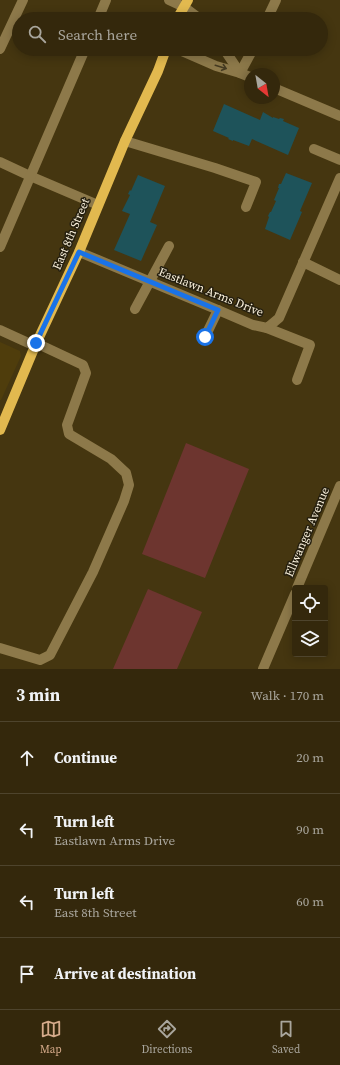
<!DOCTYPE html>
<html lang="en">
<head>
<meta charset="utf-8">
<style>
	:root { --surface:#34280c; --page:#3c3015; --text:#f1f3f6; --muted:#a9a69d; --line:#4e442d; --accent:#d6ab8b }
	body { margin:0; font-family:"Source Serif 4",serif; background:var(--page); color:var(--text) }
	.controls { position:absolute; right:12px; bottom:12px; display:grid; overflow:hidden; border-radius:4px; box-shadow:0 2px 10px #0003 }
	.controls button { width:36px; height:36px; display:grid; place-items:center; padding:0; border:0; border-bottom:1px solid var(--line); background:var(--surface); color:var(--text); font:20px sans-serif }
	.compass { position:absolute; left:244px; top:68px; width:36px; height:36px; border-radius:50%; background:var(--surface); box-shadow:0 2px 10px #0003; rotate:149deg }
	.stop { position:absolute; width:12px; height:12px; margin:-9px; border:3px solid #1a73e8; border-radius:50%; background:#fff }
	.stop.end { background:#1a73e8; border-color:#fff; box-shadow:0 1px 4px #0008 }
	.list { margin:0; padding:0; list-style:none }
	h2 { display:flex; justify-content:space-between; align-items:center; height:52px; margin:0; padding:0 16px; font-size:17px }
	h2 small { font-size:13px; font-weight:400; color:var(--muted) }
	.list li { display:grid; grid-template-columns:26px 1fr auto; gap:12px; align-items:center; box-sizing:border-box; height:72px; padding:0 16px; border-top:1px solid var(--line) }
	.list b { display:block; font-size:15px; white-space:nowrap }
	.list p { margin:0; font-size:13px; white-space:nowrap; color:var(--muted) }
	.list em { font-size:13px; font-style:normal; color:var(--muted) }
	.icon { flex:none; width:22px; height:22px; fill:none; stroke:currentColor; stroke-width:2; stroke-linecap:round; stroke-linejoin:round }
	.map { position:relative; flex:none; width:340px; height:669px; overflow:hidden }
	.search { position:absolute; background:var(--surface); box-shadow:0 2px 10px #0003; left:12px; right:12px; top:12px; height:44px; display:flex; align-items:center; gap:10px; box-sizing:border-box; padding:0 14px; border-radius:22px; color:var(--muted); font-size:15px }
	.sheet { height:340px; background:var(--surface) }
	nav { display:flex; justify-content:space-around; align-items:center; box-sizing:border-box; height:56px; border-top:1px solid var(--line); background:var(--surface); font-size:11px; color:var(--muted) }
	nav a { display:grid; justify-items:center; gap:2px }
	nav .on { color:var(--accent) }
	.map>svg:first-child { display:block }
</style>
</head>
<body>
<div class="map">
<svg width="340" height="669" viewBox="0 0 340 669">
	<rect width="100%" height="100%" fill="#453610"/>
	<path fill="#4f3d0c" d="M0,342l20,9 1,5 -20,44h-1z"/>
	<g fill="#6d352f">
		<path d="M186,443l63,26 -44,109 -63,-24z"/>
		<path d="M148,589l54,23 -25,57h-64z"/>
	</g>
	<g fill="#1e535a">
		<path d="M224,104l36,16 3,-8 10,6v-1l6,2 1,-1 4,1 -1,2 16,7 -11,27 -36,-16 -3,7 -16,-6v1l-5,-2 1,-1 -16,-7z"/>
		<path d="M286,173l26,10 -12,28 2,1 -12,28 -25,-11 4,-12 -1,-1 2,-4h1l5,-11 -2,-1 5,-12h-1l1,-4h2z"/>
		<path d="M138,175l27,11 -15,36 7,3 -16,36 -27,-11 16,-36 -8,-3 8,-16 -2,-1 2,-4 1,1z"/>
	</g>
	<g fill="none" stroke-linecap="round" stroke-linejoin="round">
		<g stroke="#8d794a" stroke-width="10">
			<path d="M169,0l15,7 16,12"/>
			<path d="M98,19l8,-19"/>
			<path d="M267,19l9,-19"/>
			<path d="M0,49l23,-49"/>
			<path d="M177,49l39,17 24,7 13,-24"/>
			<path d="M224,49l16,24 10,4"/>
			<path d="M274,88l66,28"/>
			<path d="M125,141l90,27 41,14 -10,25"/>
			<path d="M314,149l26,11"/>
			<path d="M0,162l30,14 68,29"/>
			<path d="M0,247l85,-198"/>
			<path d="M79,252l139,58 35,15 14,3 12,-10 61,-140"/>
			<path d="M303,262l37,18"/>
			<path d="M135,309l34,-63"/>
			<path d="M267,328l43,17 -13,35"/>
			<path d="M0,330l35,16"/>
			<path d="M205,337l13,-27"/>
			<path d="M297,588l43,-102"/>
			<path d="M0,648l40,12 10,-5 43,-83 31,-71 5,-16 -3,-12 -15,-14 -42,-25 -2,-9 19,-52 -3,-8 -47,-22"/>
			<path d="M263,669l32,-75"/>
		</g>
		<g stroke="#e2b94f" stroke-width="10">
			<path d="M177,19l11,-19"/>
			<path d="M0,430l35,-84 44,-94 46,-111 33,-70 8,-22"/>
		</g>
	</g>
	<defs><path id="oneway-shaft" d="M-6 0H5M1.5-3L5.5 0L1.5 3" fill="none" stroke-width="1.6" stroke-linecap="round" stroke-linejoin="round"/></defs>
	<use stroke="#443a21" href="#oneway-shaft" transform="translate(221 67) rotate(17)"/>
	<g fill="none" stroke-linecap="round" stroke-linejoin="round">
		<path stroke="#1a73e8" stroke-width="5" d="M36,343l43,-91 139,58 -13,27"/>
	</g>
	<g text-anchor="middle" stroke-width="3" stroke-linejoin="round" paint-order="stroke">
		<g font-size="12" fill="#faf1dc" stroke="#251f0f">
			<text transform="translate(71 234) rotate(-67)" y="4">East 8th Street</text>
			<text transform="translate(211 292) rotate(22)" y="4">Eastlawn Arms Drive</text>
			<text transform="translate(307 532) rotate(-67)" y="4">Ellwanger Avenue</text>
		</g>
	</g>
</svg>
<div class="controls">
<button><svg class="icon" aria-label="locate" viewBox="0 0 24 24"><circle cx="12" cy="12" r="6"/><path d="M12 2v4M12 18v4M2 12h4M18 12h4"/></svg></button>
<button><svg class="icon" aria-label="layers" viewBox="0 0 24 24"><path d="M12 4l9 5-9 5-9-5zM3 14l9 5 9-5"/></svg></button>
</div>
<svg class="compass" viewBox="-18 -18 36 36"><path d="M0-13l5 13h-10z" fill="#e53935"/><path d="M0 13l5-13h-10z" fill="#a9a69d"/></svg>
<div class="stop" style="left:205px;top:337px"></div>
<div class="stop end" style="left:36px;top:343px"></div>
<div class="search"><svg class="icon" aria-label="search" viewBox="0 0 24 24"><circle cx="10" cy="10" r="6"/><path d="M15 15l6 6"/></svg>Search here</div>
</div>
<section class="sheet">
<h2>3 min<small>Walk · 170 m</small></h2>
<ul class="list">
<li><svg class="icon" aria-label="ahead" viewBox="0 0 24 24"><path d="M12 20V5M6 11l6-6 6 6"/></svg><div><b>Continue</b></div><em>20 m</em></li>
<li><svg class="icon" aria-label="left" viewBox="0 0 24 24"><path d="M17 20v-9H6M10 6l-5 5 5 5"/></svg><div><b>Turn left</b><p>Eastlawn Arms Drive</p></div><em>90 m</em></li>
<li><svg class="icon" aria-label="left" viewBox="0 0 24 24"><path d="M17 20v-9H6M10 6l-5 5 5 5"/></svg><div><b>Turn left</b><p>East 8th Street</p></div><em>60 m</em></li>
<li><svg class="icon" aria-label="arrive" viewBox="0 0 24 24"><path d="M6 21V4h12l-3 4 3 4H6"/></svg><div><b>Arrive at destination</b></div></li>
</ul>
</section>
<nav>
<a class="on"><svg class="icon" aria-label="map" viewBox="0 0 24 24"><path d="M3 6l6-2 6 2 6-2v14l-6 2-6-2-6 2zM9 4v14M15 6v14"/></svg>Map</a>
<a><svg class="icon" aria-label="directions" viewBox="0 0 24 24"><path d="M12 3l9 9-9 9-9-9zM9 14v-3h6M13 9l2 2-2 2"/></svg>Directions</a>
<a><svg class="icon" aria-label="saved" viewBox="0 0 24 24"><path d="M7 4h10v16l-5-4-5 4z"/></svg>Saved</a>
</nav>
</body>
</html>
